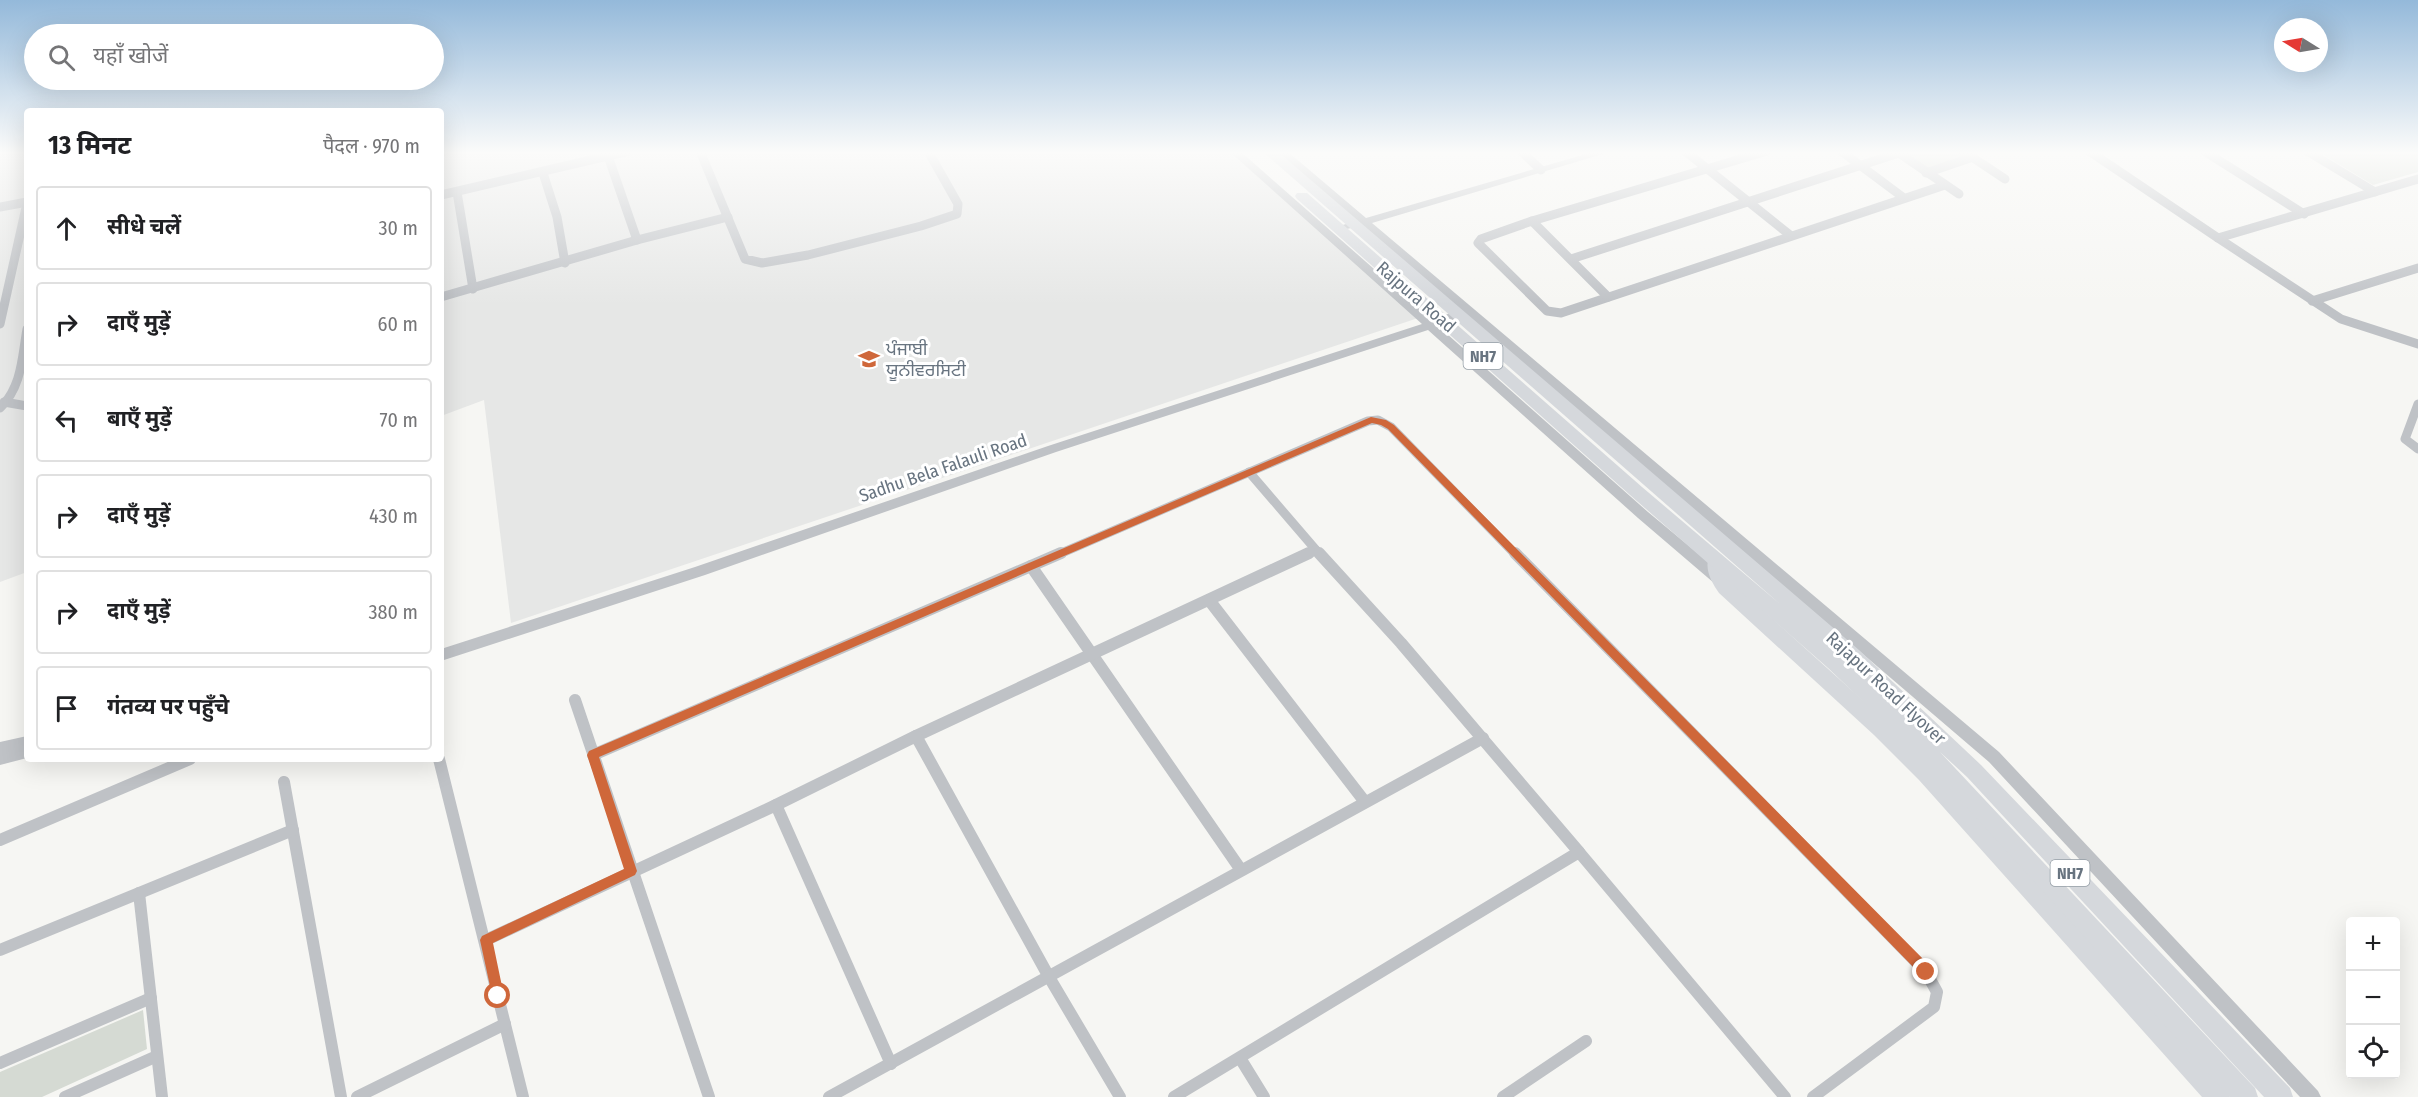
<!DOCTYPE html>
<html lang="hi">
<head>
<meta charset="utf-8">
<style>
	:root { --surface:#fff; --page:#f2f2f2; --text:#202124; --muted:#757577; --line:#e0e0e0 }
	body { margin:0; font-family:"Fira Sans Condensed","Noto Sans Devanagari","Noto Sans Gurmukhi",sans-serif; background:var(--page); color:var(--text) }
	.controls { position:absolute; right:18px; bottom:18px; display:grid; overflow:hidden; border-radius:6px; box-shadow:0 6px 24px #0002 }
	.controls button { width:54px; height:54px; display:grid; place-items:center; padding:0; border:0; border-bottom:2px solid var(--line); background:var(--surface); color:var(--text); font:30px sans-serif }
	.compass { position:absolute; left:2274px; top:18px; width:54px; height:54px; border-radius:50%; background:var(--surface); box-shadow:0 6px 24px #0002; rotate:281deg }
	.stop { position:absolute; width:18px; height:18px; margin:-14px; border:4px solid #cf673a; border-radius:50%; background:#fff }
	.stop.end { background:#cf673a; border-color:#fff; box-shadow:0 2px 6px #0008 }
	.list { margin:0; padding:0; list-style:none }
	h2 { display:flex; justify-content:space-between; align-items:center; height:78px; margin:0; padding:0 24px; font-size:26px }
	h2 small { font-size:20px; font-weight:400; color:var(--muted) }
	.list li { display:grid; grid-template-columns:39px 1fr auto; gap:18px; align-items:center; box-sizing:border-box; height:84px; margin:0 12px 12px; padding:0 12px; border:2px solid var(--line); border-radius:6px }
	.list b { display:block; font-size:22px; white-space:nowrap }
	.list em { font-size:20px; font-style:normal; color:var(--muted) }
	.icon { flex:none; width:33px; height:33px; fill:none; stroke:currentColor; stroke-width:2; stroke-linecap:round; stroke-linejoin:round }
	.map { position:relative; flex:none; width:2418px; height:1097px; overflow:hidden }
	.search { position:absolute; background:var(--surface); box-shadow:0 6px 24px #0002; left:24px; top:24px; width:420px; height:66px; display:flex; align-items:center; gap:15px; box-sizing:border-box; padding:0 21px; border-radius:33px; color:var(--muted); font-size:22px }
	.panel { position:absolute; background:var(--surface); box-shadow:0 6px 24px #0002; left:24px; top:108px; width:420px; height:654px; border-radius:6px }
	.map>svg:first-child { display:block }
</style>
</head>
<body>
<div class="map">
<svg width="2418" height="1097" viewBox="0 0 2418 1097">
	<rect width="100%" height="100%" fill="#f6f6f3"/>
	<g fill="#e6e7e6">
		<path d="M0,151h27v421l-27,10z"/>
		<path d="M441,151h794l183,167 -907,305 -27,-223 -43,16z"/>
	</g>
	<g fill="#d5dad3">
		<path d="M1902,151h57l5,6 -36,13z"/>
		<path d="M2317,151h101v21l-45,13z"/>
		<path d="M143,1010l4,39 -105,48h-42v-25z"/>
	</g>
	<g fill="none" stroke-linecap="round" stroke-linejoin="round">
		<g stroke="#bfc2c6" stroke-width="9">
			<path d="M700,151l45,108 17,4 46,-8 113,-29 36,-12 1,-10 -30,-53"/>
			<path d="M1521,151l20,19"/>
			<path d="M1685,151l105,84"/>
			<path d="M1767,151l-235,70 -51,18 -3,4 69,68 14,2 384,-128"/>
			<path d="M1841,151l63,47"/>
			<path d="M1896,151l63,43"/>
			<path d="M1963,151l42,28"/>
			<path d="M2089,151l129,87 200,-59"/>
			<path d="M2204,151l100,63"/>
			<path d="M2307,151l68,41"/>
			<path d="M441,152l3,-1"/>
			<path d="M608,156l29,84"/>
			<path d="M543,173l14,44 8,46"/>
			<path d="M1926,173l47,-16"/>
			<path d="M457,192l16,97"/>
			<path d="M441,195l188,-44"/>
			<path d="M0,207l27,-5"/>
			<path d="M1532,221l76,76"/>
			<path d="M2218,238l123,81 77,25"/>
			<path d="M1571,259l328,-106"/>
			<path d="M441,297l196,-57 91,-23"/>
			<path d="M2312,301l106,-33"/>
			<path d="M0,324l27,-121"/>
			<path d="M4,402l23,4"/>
			<path d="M2418,404l-13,35 13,10"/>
			<path d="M0,408c22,-21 22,-51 27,-79"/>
			<path d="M1249,472l67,78"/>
			<path d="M1057,555l311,-134 10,-1 13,7 125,128"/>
			<path d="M1306,555l10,-5 4,5"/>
		</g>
		<g stroke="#bfc2c6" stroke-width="12">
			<path d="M1319,553l82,90 178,209"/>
			<path d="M1515,553l411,419 11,20 -3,15 -121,90"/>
			<path d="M1031,566l210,304"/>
			<path d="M1209,600l156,202"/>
			<path d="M575,700l134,397"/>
			<path d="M916,736l393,-183"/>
			<path d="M593,755l468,-202"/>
			<path d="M439,759l84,338"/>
			<path d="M284,782l57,315"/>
			<path d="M776,805l115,259"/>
			<path d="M0,840l190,-81"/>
			<path d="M139,893l23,204"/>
			<path d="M486,940l290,-135 140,-69 133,241 71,120"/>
			<path d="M0,950l293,-120"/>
			<path d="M1240,1058l24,39"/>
			<path d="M0,1063l151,-65"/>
			<path d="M65,1097l92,-41"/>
			<path d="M357,1097l148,-73"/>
			<path d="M829,1097l654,-359"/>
			<path d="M1174,1097l405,-245 206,245"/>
			<path d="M1503,1097l83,-56"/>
		</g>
		<g fill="#bfc2c6" fill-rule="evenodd">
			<path d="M1229,151h11l192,169 21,-8h8v6l-23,8 210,186 76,63 2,4 -2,4h-10l-76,-65 -210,-188 -372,122 -351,123 -264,86v-12l254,-82 353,-121 374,-122z"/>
			<path d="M1275,151h12l79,67 230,-67h17l-241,72 627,529 319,339 3,6h-21l-311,-335 -627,-536 -26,5v-4l20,-6z"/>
			<path d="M27,736v22l-27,7v-23z"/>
		</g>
		<path fill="#d5d8dc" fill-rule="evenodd" d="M1716,553l6,2 6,22 5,6 155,140 45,45 294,320 3,9h-28l-283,-317 -45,-45 -155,-142c-7,-10 -16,-25 -9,-38z"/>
		<path fill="#d5d8dc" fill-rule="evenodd" d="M1262,151h15l582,499 122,115 309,323 3,9h-29l-297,-320 -27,-25 315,336 3,9h-28l-289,-318 -71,-71 -42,-40 -198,-173 -333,-296 -2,-3 2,-3h10l335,294 145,123z"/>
	</g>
	<linearGradient id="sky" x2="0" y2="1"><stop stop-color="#94b9da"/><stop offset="0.5" stop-color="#fbfbfa"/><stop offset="1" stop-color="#fbfbfa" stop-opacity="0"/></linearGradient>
	<rect width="2418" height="305" fill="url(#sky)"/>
	<path fill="#cf673a" d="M1371,417l15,3 8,5 537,542 1,5 -1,4h-9l-534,-547 -7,-4 -9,-2 -773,334 38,114 -2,4 -142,68 11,53 -2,4h-9l-13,-60 2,-4 142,-67 -37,-114 2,-4z"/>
	<defs>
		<symbol id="university-bare" viewBox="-9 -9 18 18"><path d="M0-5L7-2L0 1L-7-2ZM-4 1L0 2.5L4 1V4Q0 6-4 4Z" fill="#cf673a" stroke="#fff" stroke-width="2.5" paint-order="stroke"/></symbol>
	</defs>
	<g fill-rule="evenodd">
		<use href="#university-bare" x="854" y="344" width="30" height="30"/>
	</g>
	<g text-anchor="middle" stroke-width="6" stroke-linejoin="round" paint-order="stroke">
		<g fill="#fff" stroke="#959ea6" stroke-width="1.5">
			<rect x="1463.5" y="343" width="39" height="26" rx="4.5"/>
			<rect x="2050.5" y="860" width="39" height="26" rx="4.5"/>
		</g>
		<g font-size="16" font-weight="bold" fill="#687480">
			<text x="1483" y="362">NH7</text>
			<text x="2070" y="879">NH7</text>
		</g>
		<g font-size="18" fill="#687480" stroke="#fff">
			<text transform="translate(1416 297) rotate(41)" y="6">Rajpura Road</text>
			<text transform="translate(943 468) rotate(-19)" y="6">Sadhu Bela Falauli Road</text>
			<text transform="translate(1886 688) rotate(43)" y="6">Rajapur Road Flyover</text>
		</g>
		<g font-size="18" fill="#687480" stroke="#fff" text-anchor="start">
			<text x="886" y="355">ਪੰਜਾਬੀ<tspan x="886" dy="21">ਯੂਨੀਵਰਸਿਟੀ</tspan></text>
		</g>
	</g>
</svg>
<div class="controls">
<button>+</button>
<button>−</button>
<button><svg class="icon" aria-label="locate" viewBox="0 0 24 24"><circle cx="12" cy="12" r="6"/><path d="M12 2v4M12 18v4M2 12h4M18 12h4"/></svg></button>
</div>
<svg class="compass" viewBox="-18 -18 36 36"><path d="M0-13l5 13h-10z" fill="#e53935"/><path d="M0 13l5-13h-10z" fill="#757577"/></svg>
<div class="stop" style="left:498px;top:996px"></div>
<div class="stop end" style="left:1926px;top:972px"></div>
<div class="search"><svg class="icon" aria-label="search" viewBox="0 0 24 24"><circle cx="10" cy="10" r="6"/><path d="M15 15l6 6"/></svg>यहाँ खोजें</div>
<section class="panel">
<h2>13 मिनट<small>पैदल · 970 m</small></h2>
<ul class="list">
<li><svg class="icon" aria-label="ahead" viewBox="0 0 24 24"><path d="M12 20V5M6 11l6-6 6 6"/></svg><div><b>सीधे चलें</b></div><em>30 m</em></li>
<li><svg class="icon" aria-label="right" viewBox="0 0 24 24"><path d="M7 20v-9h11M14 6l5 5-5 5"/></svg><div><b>दाएँ मुड़ें</b></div><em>60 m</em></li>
<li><svg class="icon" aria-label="left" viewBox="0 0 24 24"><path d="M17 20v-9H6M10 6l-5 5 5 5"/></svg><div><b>बाएँ मुड़ें</b></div><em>70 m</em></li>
<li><svg class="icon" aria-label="right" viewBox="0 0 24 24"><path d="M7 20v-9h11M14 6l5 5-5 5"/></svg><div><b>दाएँ मुड़ें</b></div><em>430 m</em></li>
<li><svg class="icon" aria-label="right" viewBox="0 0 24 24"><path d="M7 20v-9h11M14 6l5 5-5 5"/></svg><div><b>दाएँ मुड़ें</b></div><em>380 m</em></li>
<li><svg class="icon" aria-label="arrive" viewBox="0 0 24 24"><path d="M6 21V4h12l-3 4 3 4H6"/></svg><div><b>गंतव्य पर पहुँचे</b></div></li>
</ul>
</section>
</div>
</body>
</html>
